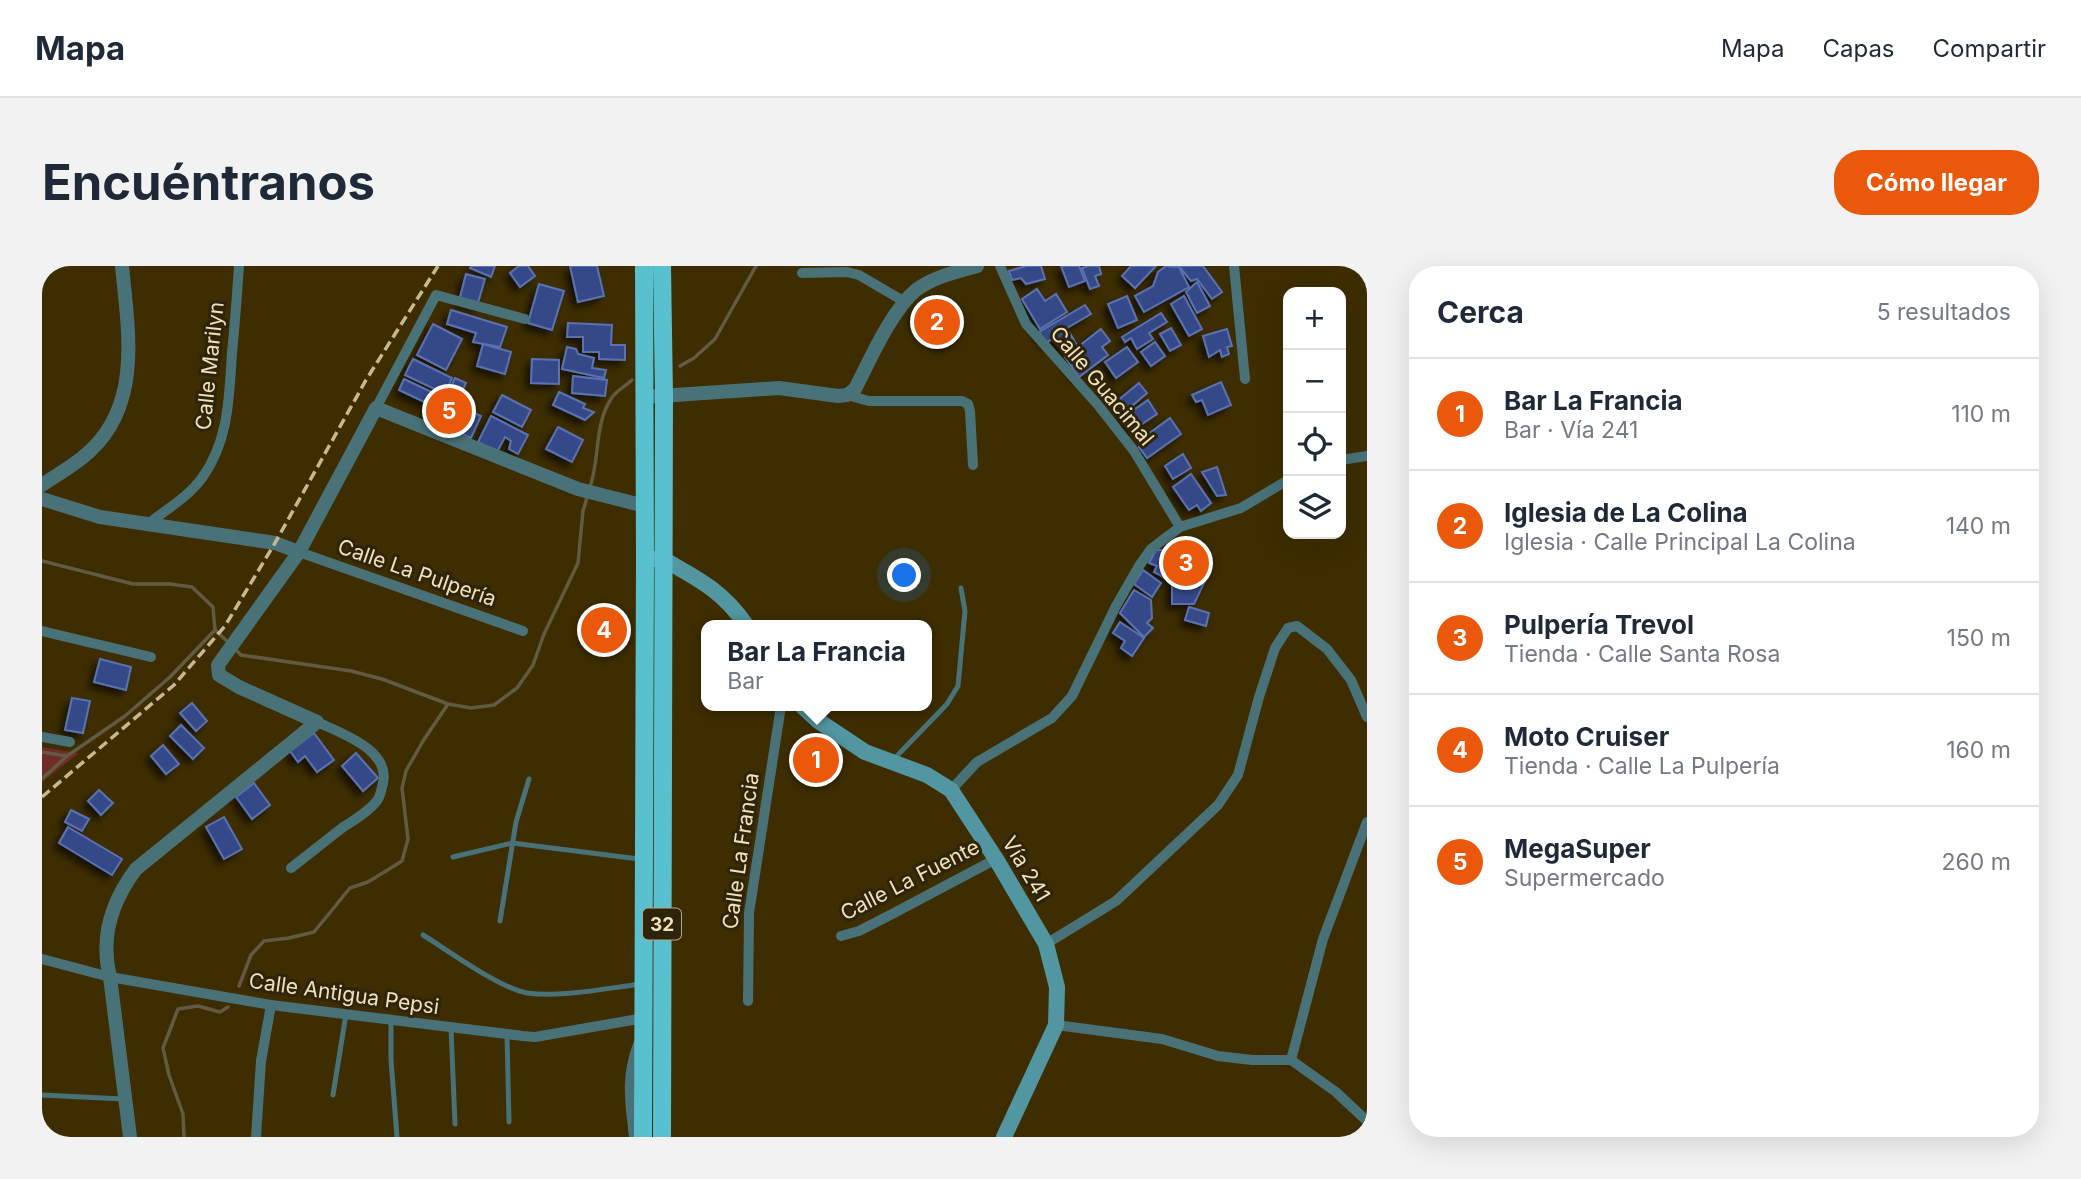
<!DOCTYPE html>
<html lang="es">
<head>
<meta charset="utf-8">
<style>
	:root { --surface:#fff; --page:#f2f2f3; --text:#1f2937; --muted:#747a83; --line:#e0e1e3; --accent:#ea580c }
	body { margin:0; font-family:Inter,sans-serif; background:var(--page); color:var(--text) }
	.controls { position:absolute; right:21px; top:21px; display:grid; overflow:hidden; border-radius:14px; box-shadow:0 7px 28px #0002 }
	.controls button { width:63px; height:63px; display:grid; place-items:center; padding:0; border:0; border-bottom:2px solid var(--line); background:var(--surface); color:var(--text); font:35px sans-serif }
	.you { position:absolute; left:863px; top:310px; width:24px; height:24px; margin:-18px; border:5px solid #fff; border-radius:50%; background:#1a73e8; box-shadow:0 0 0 10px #1a73e833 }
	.badge { display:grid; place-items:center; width:46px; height:46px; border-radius:50%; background:var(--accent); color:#fff; font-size:23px; font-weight:700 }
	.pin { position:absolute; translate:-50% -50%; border:4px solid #fff; box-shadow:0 2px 7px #0006 }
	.popup { position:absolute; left:659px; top:354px; width:231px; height:91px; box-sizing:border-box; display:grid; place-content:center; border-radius:14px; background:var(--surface); filter:drop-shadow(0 2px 5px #0005); font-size:23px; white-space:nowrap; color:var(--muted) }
	.popup b { font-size:26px; color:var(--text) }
	.popup::after { content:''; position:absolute; left:50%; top:100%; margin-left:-14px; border:14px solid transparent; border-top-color:var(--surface) }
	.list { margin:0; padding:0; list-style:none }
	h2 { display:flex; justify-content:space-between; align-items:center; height:91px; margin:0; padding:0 28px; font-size:30px }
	h2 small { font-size:23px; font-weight:400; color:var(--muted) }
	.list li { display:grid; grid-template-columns:46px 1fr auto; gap:21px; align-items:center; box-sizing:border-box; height:112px; padding:0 28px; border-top:2px solid var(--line) }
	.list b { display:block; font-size:26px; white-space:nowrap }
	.list p { margin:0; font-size:23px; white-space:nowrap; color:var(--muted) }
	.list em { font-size:23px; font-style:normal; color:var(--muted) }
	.icon { flex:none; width:38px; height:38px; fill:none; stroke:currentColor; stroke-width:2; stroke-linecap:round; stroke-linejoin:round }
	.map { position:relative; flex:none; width:1325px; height:871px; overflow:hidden; border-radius:28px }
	header { display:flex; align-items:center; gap:42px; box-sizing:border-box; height:98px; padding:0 35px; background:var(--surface); border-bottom:2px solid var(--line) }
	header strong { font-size:33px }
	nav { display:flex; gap:38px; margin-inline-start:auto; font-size:24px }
	.intro { display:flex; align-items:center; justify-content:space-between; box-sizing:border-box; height:168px; padding:0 42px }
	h1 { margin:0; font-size:49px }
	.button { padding:18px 32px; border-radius:28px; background:var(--accent); color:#fff; font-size:24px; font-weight:700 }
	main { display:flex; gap:42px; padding:0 42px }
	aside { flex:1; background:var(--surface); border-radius:28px; box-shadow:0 7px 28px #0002 }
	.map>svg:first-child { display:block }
</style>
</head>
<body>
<header>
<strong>Mapa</strong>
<nav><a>Mapa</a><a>Capas</a><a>Compartir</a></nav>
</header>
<div class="intro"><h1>Encuéntranos</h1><a class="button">Cómo llegar</a></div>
<main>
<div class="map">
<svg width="1325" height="871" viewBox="0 0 1325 871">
	<defs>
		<filter id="shadow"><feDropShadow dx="-5" dy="5" stdDeviation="3.5" flood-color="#0009"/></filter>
	</defs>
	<rect width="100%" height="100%" fill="#3d2d00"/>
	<path fill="#702c27" d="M0,481l36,6h1l-37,29z"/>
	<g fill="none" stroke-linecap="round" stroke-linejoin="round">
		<g stroke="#635a43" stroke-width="3.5">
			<path d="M638,100l14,-8 21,-19 41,-73"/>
			<path d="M548,221c10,-29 4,-62 21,-88 4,-8 15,-13 21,-19"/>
			<path d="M0,295l91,23h37l22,3 21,20 2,23 13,12"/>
			<path d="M194,384l5,5 110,16 31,8 66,25 23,4 23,-3 23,-17 16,-23 11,-31 34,-71 5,-52 5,-17"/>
			<path d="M0,486l25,4"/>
			<path d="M0,513l25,-23 58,-40 45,-39 45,-47"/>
			<path d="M197,720l12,-31 13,-14 25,-3 25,-6 36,-44 18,-6 34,-21 6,-22 -6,-51 4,-17 17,-30 25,-37"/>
			<path d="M142,871l-1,-23 -14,-39 -6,-27 15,-39 20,-3 22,6 8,-5"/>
		</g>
	</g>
	<g fill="#354a88" stroke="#5a72b3" stroke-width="2" filter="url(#shadow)">
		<path d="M429,0h24l-4,11 -21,-9z"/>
		<path d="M477,0h9l7,10 -15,11 -10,-14z"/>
		<path d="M528,0h27l7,30 -26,6z"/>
		<path d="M984,0h15l4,13 -19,5 -5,-6 -9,2 -3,-9z"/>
		<path d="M1019,0h18l6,15 -16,6z"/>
		<path d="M1046,0h11l2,8 -6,2 4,10 -9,3 -8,-21z"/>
		<path d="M1089,0h25l-21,22 -13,-12z"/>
		<path d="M1124,0l13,1 10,20 -45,25 -9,-16 18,-10 5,-14z"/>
		<path d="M1137,0h24l19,26 -10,7 -15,-20 -6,2z"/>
		<path d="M424,8l19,5 -8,27 -18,-5z"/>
		<path d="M1155,16l13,24 -13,7 -11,-21z"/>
		<path d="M497,18l25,7 -12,39 -24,-7z"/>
		<path d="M995,23l8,12 11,-7 11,18 -27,17 -18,-30z"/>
		<path d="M1085,30l10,24 -19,8 -10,-24z"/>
		<path d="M1142,30l18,33 -13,7 -18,-32z"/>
		<path d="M888,32l31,30 -17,18 -31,-30z"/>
		<path d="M1043,39l6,9 -24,14 9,16 -12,7 -12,-12 -6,4 -7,-11z"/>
		<path d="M409,44l56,17 -7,20 -27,-5 3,-9 -29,-9z"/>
		<path d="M1119,47l6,9 -18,11 4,6 -16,10 -6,-11 -6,4 -3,-5z"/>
		<path d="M526,57l44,2 -1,20h14v15l-26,-1v-7h-16v-15h-16z"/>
		<path d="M391,58l29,15 -16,31 -29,-15z"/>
		<path d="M1129,62l10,17 -11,6 -10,-17z"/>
		<path d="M1059,63l9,12 -8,6 6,8 -29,22 -14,-20z"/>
		<path d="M1185,63l5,17 -5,1 2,7 -7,3 -2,-7 -11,7 -6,-21z"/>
		<path d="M1113,76l10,14 -14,10 -10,-14z"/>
		<path d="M441,78l28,8 -6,22 -28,-8z"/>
		<path d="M525,81l9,2 2,5 16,4 -2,10 14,2 -2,8 -42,-9z"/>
		<path d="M1085,81l11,15 -22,16 -11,-16z"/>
		<path d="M371,93l39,19 -7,16 -40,-19z"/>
		<path d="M490,93l27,1v24l-28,-1z"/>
		<path d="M531,110l34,4 -2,16 -33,-3z"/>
		<path d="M413,112l11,5 -6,13 -11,-5z"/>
		<path d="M362,113l40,19 4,-4 10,5 -3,5 26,12 -10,22 -45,-21 5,-12 -32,-15z"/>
		<path d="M1179,116l10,23 -23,10 -6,-15 -6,2 -4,-7z"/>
		<path d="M1097,117l8,10 -22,19 -9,-10z"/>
		<path d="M517,126l26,12 -2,4 11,4 -9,8 -32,-15z"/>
		<path d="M460,129l29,15 -9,17 -29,-15z"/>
		<path d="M1106,134l9,14 -24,16 -9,-13z"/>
		<path d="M449,150l37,19 -10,19 -9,-5 2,-8 -6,-4 -8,15 -19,-10z"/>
		<path d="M1128,152l11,16 -34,24 -8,-11 9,-7 -1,-5z"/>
		<path d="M516,161l25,13 -11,22 -26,-13z"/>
		<path d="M1141,188l8,14 -18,11 -8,-13z"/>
		<path d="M1175,201l9,28 -9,1 -15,-24z"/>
		<path d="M1149,208l20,29 -10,8 -4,-6 -8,5 -16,-23z"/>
		<path d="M1150,274l13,41 -11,23h-22v-58z"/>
		<path d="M1114,284h6l7,6 -2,23 -13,-7 3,-6 -8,-3z"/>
		<path d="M1101,304l18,13 -9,14 -18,-13z"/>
		<path d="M1092,324l17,10 1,18 -5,5 6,5 -9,9 -24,-24z"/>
		<path d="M1147,341l20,6 -3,13 -21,-6z"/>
		<path d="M1078,356l24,16 -12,18 -11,-8 4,-7 -12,-8z"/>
		<path d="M58,393l31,8 -5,23 -32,-8z"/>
		<path d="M30,432l18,3 -7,32 -18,-3z"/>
		<path d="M150,437l15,18 -11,10 -16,-18z"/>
		<path d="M139,459l23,23 -11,11 -23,-23z"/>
		<path d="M272,467l20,27 -17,12 -12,-16 -7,6 -8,-11z"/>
		<path d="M121,479l16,19 -13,10 -15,-18z"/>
		<path d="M314,487l22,25 -15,13 -21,-25z"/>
		<path d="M212,517l16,22 -18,14 -16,-22z"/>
		<path d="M57,524l14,13 -12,12 -13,-14z"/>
		<path d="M29,544l18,9 -7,12 -17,-9z"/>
		<path d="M182,551l18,32 -18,10 -18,-32z"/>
		<path d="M26,561l54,32 -10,16 -53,-32z"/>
	</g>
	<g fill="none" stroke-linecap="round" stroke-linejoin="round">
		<g stroke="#487278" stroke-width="5">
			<path d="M852,493l53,-55 11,-18 7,-75 -4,-23"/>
			<path d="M411,591l59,-14 127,16"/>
			<path d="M458,655l16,-99 13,-43"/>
			<path d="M381,669c26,16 76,53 104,58 33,5 80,-5 114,-9"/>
			<path d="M349,754v40l6,77"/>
			<path d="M409,762l4,96"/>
			<path d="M465,769l2,87"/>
			<path d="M0,829l81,4"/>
			<path d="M291,829l13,-81"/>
		</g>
		<g stroke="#487278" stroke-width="10">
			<path d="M958,0l26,58 72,81 36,46 46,76"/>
			<path d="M1192,0l11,113"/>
			<path d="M1324,0h1"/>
			<path d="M760,7l45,-1 12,3 46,27"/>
			<path d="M805,129l22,6h93l6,3 2,7 3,54"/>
			<path d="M334,142l60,-113 89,24"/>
			<path d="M1299,194l26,-4"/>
			<path d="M107,257c18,-14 39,-26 53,-45 27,-37 27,-81 30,-125 3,-29 5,-58 7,-87"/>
			<path d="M257,286l224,79"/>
			<path d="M0,365l109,26"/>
			<path d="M0,471l28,5"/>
			<path d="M909,524l26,-28 75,-44 20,-22 44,-90 23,-40 12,-17 29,-22 61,-19 47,-28"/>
			<path d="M249,602c17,-13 34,-27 51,-40 12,-8 25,-15 34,-26 4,-4 5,-10 6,-15 12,-36 -39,-53 -65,-65"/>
			<path d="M799,670l18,-5 35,-18 102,-54"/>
			<path d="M1004,678l70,-43 102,-96 20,-30 21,-78 16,-49 13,-20 9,-2 30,23 24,31 16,37"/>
			<path d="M0,693l68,18 161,28 252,31 12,1 109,-19"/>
			<path d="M706,735l1,-88 32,-207"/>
			<path d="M1014,759l106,14 56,17 34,4h39l45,32 31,29"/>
			<path d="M1249,794l32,-121 44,-117"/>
			<path d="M214,871l5,-76 10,-56"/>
		</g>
		<g stroke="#487278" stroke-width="14">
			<path d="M603,131l134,-9 59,8 9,-1 8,-6c15,-29 36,-78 61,-99 17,-13 40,-18 61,-24"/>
			<path d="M0,219c16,-11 35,-21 49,-35 51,-48 37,-121 31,-184"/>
			<path d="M0,233l58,18 175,26 24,9 77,-144 202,81 67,17"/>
			<path d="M88,871l-20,-160c-10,-39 2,-76 26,-108l181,-147 -78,-35 -20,-12 -1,-10 81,-113"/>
			<path d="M594,871c-4,-37 -9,-59 5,-95"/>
		</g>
		<g stroke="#5196a0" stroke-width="16">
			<path d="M612,293h9c35,20 60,32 83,66"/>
			<path d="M760,440l15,14 48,32 62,23 24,15 45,69 50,85 11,43 -1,38 -52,112"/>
		</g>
		<g stroke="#58c0ce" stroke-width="18">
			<path d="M620,0l2,130 -2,741"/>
			<path d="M601,871l2,-577 -1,-294"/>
		</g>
		<path stroke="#c8b891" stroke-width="3.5" stroke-dasharray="10 5" stroke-linecap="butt" d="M0,531l132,-112 51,-59 50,-83 91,-163 72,-114"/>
	</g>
	<g text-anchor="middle" stroke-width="6" stroke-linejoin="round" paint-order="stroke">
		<rect fill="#2e240b" stroke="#b6a886" stroke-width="2" x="601" y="642.5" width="38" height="31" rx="5"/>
		<g font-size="19" font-weight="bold" fill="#f1e1bb">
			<text x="620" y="665">32</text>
		</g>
		<g font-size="21" fill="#f1e1bb" stroke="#2e240b">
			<text transform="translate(168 100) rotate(-84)" y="7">Calle Marilyn</text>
			<text transform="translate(1060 120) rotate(50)" y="7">Calle Guacimal</text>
			<text transform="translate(375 307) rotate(19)" y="7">Calle La Pulpería</text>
			<text transform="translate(699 585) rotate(-82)" y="7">Calle La Francia</text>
			<text transform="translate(984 603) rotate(59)" y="7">Vía 241</text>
			<text transform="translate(868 614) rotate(-27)" y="7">Calle La Fuente</text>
			<text transform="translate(302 728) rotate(8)" y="7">Calle Antigua Pepsi</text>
		</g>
	</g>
</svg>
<div class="controls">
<button>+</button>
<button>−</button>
<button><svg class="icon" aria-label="locate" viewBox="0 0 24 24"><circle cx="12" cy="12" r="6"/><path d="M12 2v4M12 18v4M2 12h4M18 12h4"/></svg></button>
<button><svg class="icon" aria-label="layers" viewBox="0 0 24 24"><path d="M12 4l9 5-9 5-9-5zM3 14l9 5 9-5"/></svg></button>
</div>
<div class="you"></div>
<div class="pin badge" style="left:774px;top:494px">1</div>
<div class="popup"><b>Bar La Francia</b>Bar</div>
<div class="pin badge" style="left:895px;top:56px">2</div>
<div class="pin badge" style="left:1144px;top:297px">3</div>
<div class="pin badge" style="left:562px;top:364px">4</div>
<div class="pin badge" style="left:407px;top:145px">5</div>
</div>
<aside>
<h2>Cerca<small>5 resultados</small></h2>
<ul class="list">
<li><span class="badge">1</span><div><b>Bar La Francia</b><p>Bar · Vía 241</p></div><em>110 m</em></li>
<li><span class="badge">2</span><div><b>Iglesia de La Colina</b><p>Iglesia · Calle Principal La Colina</p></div><em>140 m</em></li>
<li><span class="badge">3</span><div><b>Pulpería Trevol</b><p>Tienda · Calle Santa Rosa</p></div><em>150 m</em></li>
<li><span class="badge">4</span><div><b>Moto Cruiser</b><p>Tienda · Calle La Pulpería</p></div><em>160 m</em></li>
<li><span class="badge">5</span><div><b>MegaSuper</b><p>Supermercado</p></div><em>260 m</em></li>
</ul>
</aside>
</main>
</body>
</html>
